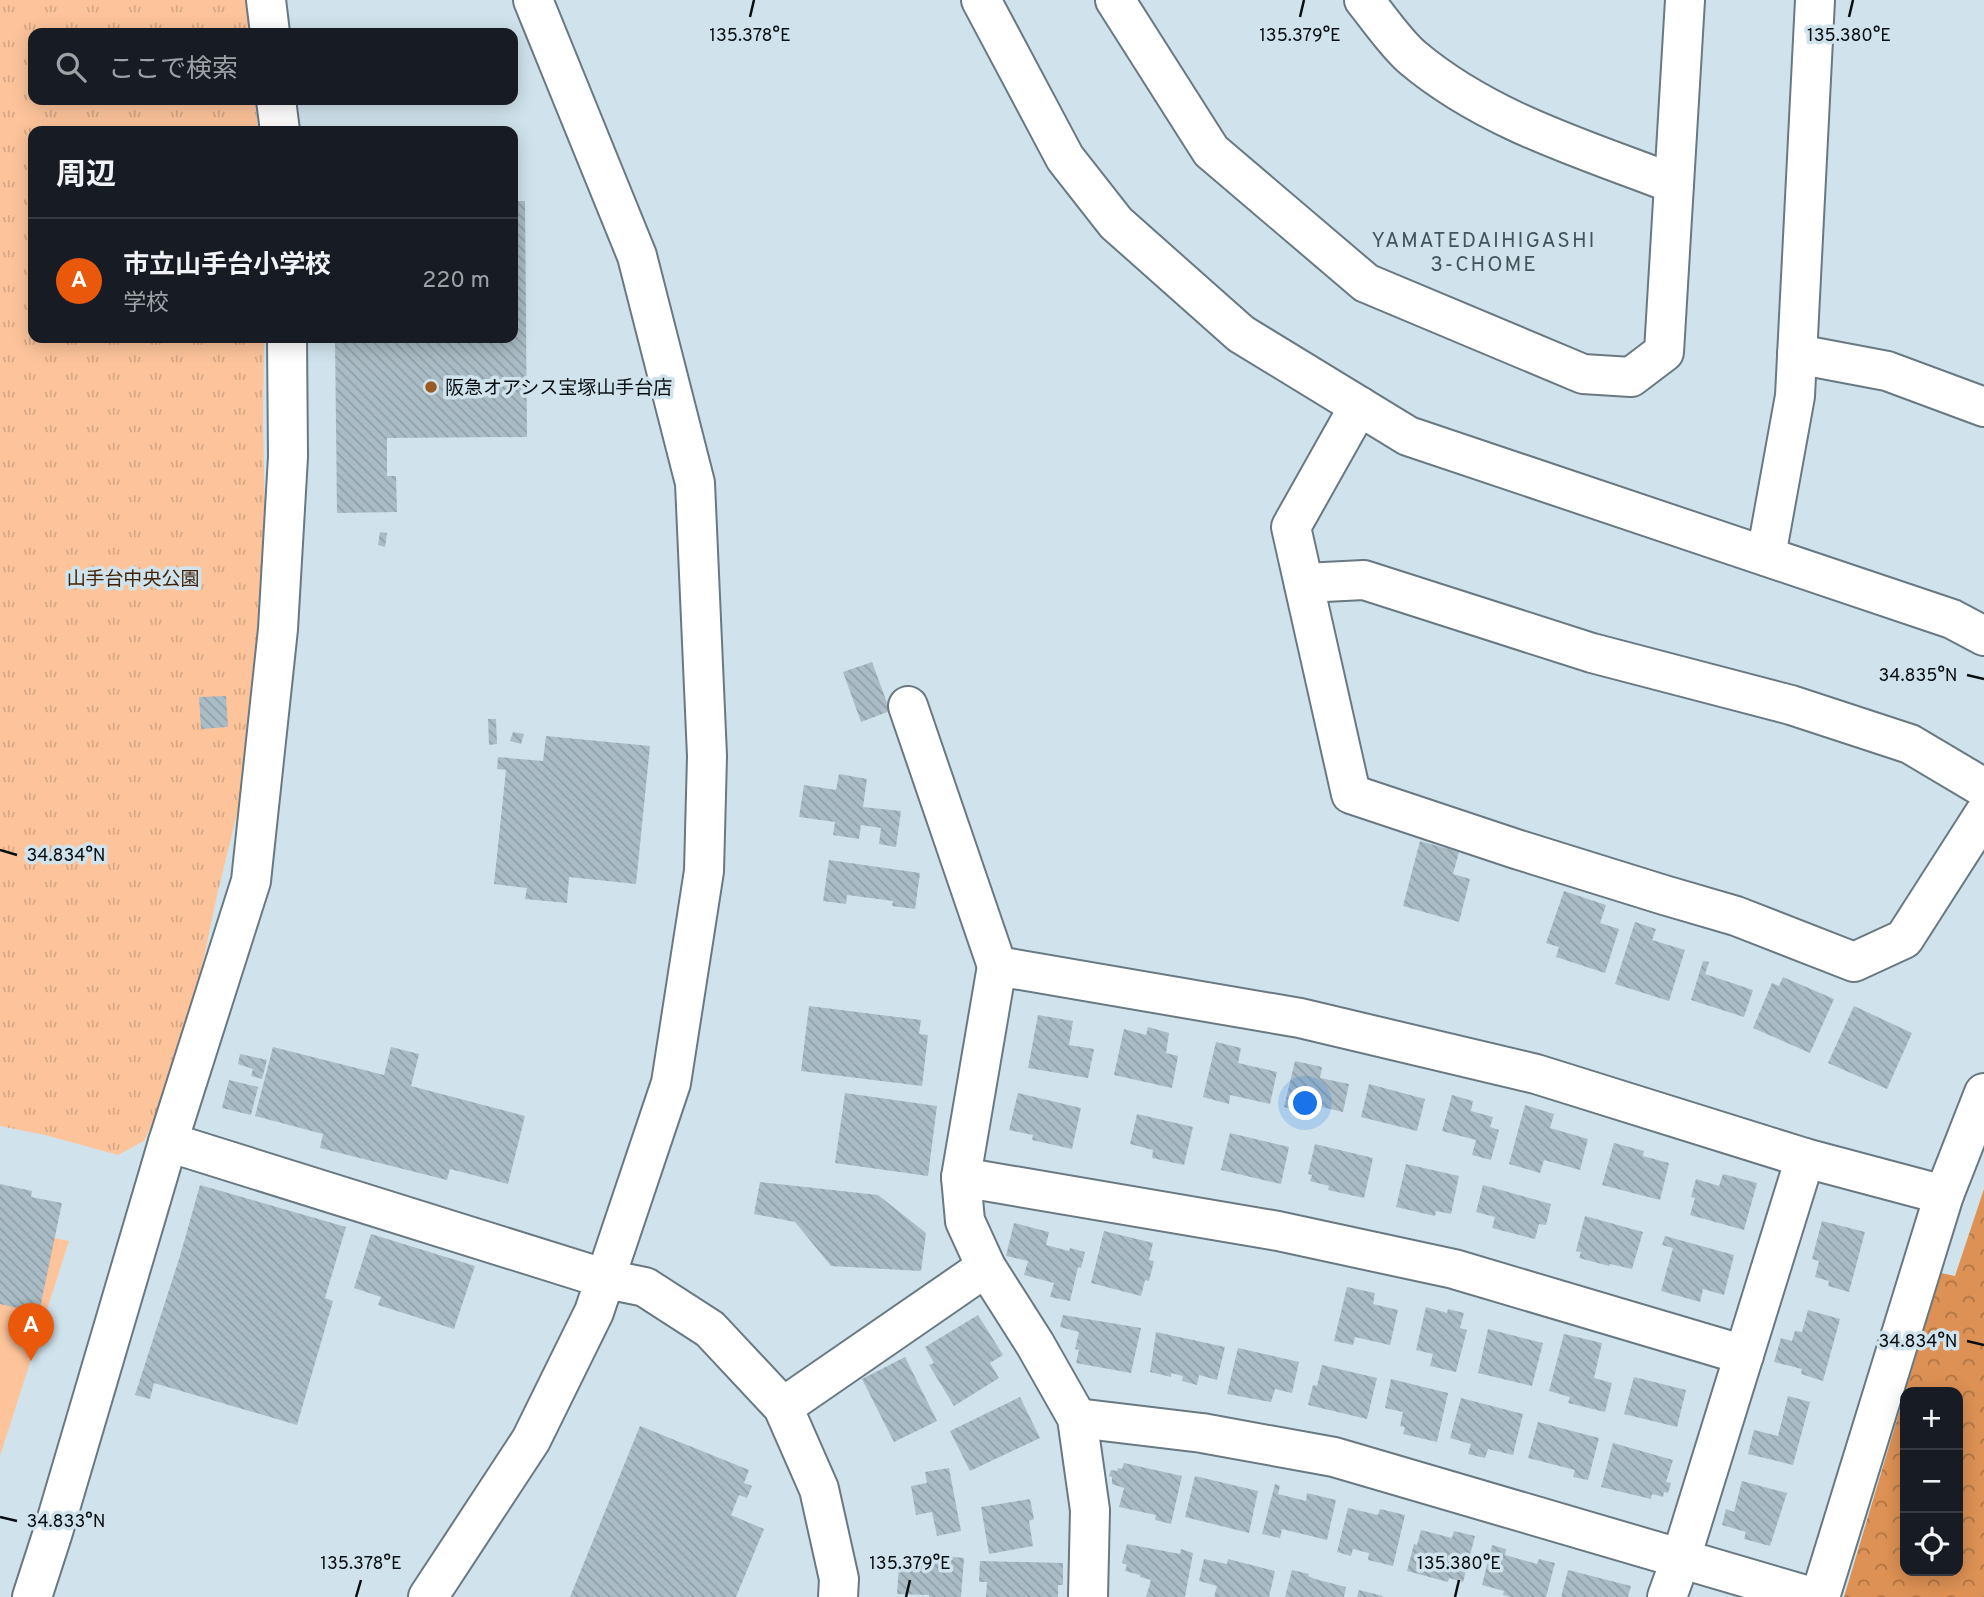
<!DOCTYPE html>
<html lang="ja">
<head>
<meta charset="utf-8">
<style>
	:root { --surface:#171b24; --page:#20242c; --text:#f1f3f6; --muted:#9ea1a6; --line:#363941; --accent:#ea580c }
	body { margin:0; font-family:Overpass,"Noto Sans JP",sans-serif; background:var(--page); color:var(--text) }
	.controls { position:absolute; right:21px; bottom:21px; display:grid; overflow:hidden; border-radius:14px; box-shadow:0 4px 18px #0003 }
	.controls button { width:63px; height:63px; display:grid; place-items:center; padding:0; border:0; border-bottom:2px solid var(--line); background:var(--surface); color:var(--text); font:35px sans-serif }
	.you { position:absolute; left:1306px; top:1104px; width:24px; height:24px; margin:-18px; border:5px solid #fff; border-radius:50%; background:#1a73e8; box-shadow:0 0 0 10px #1a73e833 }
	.badge { display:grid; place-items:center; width:46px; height:46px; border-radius:50%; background:var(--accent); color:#fff; font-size:23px; font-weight:700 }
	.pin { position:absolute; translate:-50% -58px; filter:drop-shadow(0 2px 4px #0008) }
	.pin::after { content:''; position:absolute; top:37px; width:24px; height:21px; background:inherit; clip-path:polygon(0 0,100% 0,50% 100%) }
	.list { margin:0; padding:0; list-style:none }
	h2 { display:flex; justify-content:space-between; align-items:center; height:91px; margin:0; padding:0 28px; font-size:30px }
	h2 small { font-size:23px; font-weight:400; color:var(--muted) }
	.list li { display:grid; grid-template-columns:46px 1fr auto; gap:21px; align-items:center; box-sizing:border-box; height:126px; padding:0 28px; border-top:2px solid var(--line) }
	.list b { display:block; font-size:26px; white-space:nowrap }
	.list p { margin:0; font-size:23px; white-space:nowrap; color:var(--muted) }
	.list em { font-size:23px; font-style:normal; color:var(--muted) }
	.icon { flex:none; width:38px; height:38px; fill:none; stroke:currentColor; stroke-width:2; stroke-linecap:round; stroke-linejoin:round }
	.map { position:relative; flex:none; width:1984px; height:1597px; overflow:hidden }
	.search { position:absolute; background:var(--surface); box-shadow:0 4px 18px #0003; left:28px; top:28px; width:490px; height:77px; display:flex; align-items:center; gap:18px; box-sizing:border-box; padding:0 24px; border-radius:14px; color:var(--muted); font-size:26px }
	.panel { position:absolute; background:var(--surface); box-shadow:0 4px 18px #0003; left:28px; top:126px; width:490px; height:217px; border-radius:14px }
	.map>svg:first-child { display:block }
</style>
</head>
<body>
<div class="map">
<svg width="1984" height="1597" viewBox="0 0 1984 1597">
	<defs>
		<pattern id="forest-crowns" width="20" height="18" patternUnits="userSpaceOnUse" patternTransform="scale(1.75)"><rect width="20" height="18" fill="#dd9154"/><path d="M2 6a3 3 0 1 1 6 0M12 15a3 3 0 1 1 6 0" fill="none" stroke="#b17544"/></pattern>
		<pattern id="park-tufts" width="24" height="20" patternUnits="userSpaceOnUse" patternTransform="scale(1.75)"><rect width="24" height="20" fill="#fdc49b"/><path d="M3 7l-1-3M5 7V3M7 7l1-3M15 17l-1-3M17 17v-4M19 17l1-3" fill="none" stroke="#d7a784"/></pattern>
		<pattern id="building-back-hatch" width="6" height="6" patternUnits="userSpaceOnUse" patternTransform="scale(1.75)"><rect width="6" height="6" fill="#aabcc5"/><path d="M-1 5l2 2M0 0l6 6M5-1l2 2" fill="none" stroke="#91a0a8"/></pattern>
	</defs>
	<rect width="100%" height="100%" fill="#d0e3ec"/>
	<path fill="#fdc49b" d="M0,1203l8,25 61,13 -69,215z"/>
	<path fill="url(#forest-crowns)" d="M1984,1189v408h-140l61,-204v178h53v-179h-53l36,-119 14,3z"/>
	<path fill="url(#park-tufts)" d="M0,0h247l4,33h-218v67h222l3,31h-225v207h231l-1,82 3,154 -7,90 -22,150 -19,77 -21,99 -29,100 -24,51 -26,14 -73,-20 -45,-9z"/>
	<g fill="url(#building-back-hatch)">
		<path d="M513,201h12l2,236 -140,1v38h9l1,36 -60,1 -2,-175h178z"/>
		<path d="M380,532l7,1 -2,14 -7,-2z"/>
		<path d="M872,662l18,49 -29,11 -18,-50z"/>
		<path d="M226,696l2,31 -27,2 -2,-32z"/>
		<path d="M488,719h8l1,25 -8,1z"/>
		<path d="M513,732l11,2 -3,10 -11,-3z"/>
		<path d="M546,736l104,10 -14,138 -67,-7 -2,26 -42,-4 2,-11 -33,-4 12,-114 -9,-1 1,-12 45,4z"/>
		<path d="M839,774l28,5 -4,28 38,4 -5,36 -17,-3 2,-16 -20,-3 -2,14 -26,-4 2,-13 -36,-5 5,-32 32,5z"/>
		<path d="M1420,841l39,11 -6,22 17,5 -11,43 -56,-16z"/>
		<path d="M829,860l91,13 -5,36 -23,-3 1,-5 -46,-6 -1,9 -23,-3z"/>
		<path d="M1564,891l42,14 -6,18 19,6 -14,44 -49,-16 3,-10 -13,-4z"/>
		<path d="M1635,922l21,7 -4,11 33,10 -16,51 -54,-17z"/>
		<path d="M1703,961l6,1 -4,12 48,16 -9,27 -53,-17z"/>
		<path d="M1783,977l51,22 -24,54 -57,-25 19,-45 7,3z"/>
		<path d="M809,1006l112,14 -2,14 9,1 -6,51 -121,-15z"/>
		<path d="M1854,1006l58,27 -25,56 -59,-26z"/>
		<path d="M1038,1015l35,6 -4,24 25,4 -6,29 -60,-10z"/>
		<path d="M1148,1027l21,6 -3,20 12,3 -6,32 -58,-13 10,-46 22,6z"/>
		<path d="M1216,1042l25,6 -3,15 39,9 -7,32 -40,-9 -1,9 -26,-7z"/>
		<path d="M273,1047l111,28 7,-28 28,7 -8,32 114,30 -17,68 -58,-15 -3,11 -127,-32 3,-14 -68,-18z"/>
		<path d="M240,1054l27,6 -5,19 -11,-3 2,-7 -15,-5z"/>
		<path d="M1295,1061l27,6 -2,11 29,6 -6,28 -25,-6 -2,9 -32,-8z"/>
		<path d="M229,1080l29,7 -7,28 -29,-7z"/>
		<path d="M1369,1084l56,15 -8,32 -56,-14z"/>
		<path d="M845,1093l92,13 -9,70 -93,-13z"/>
		<path d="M1018,1093l63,15 -9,41 -40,-9 1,-5 -24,-5z"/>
		<path d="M1452,1095l21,6 -2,10 22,6 -3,10 9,3 -8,30 -19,-5 4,-15 -34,-9z"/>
		<path d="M1525,1105l29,9 -4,14 38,11 -8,31 -36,-10 -4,13 -31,-9z"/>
		<path d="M1137,1114l56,13 -9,38 -32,-7 1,-8 -23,-6z"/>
		<path d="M1230,1133l59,14 -8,37 -60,-14z"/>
		<path d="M1614,1143l30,8 -1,5 26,7 -9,37 -58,-15z"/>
		<path d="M1315,1144l58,14 -9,40 -36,-8 1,-4 -19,-5 2,-6 -4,-1z"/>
		<path d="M1406,1164l53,12 -8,38 -15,-3 -1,5 -39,-9z"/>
		<path d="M1723,1174l34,9 -13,47 -54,-15 5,-17 -4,-1 5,-18 23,7z"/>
		<path d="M760,1182l118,13 48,38 -5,38 -90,-5 -36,-44 -41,-8z"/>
		<path d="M0,1184l32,7 -1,6 31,6 -23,110 -39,-9z"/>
		<path d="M200,1185l146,42 -21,71 8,3 -36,124 -143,-42 -4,16 -15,-4 45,-139z"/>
		<path d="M1483,1185l68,19 -5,21 -7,-1 -4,15 -43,-11 3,-11 -19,-5z"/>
		<path d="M1585,1216l58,16 -11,37 -22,-5 -1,2 -30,-8 2,-6 -5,-1z"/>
		<path d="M1822,1221l43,11 -16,60 -21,-6 1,-5 -14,-4 4,-16 -7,-2z"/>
		<path d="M1014,1223l35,9 -3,13 23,6 1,-3 15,4 -4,16 -3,-1 -8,34 -20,-4 4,-14 -30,-8 4,-14 -22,-5z"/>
		<path d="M1104,1231l49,12 -4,17 5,1 -5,20 -4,-1 -4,16 -50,-13z"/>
		<path d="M371,1234l104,32 -21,63 -76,-24 3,-8 -27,-9z"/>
		<path d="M1665,1236l69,19 -10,40 -21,-6 -3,13 -39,-11 12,-43 -11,-3z"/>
		<path d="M1347,1287l28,6 -2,11 25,6 -8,35 -35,-8 -2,8 -19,-4z"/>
		<path d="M1426,1307l21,6 1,-4 16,4 -4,15 7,2 -11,42 -26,-6 3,-12 -17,-4z"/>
		<path d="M1808,1310l32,9 -17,62 -22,-7 1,-5 -28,-7 7,-24 11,3 3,-10 7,1z"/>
		<path d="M978,1315l25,40 -13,8 9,15 -45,28 -25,-41 5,-2 -9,-16z"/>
		<path d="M1063,1315l78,13 -10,45 -55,-10 3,-13 -4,-1 4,-17 -19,-5z"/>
		<path d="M1488,1329l55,14 -11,43 -54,-13z"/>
		<path d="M1156,1332l69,15 -8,33 -18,-5 -2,10 -15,-4 1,-5 -12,-3v4l-21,-5z"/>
		<path d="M1564,1334l38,9 -8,35 18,5 -7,29 -37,-9 2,-6 -21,-6z"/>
		<path d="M1238,1348l61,14 -7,31 -17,-4 -4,13 -44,-8z"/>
		<path d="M905,1357l32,64 -43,21 -32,-63z"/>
		<path d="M1322,1365l55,13 -10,41 -59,-14 5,-20 4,1z"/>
		<path d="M1634,1377l52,13 -9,37 -53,-13z"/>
		<path d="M1391,1379l57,14 -11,49 -34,-8 2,-7 -5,-1 3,-14 -18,-4z"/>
		<path d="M1788,1396l22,6 -17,63 -45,-11 6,-24 24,6z"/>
		<path d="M1020,1397l20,41 -70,33 -20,-40z"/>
		<path d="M1461,1398l62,16 -10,41 -25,-6 -3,9 -17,-4 3,-10 -21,-6z"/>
		<path d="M1538,1422l61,16 -11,42 -15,-3 2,-7 -47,-12z"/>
		<path d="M640,1426l109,44 -5,13 8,3 -5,12 -8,-3 -8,20 33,14 -28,68h-166z"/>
		<path d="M1613,1443l60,17 -7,22 5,1 -3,10 -4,-1 -1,5 -11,-3 -1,5 -50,-12z"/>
		<path d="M1124,1463l58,13 -11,48 -16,-4 1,-5 -37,-8 5,-19 -12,-4v-7l-3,-1 2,-6 6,1 1,-3 4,1z"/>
		<path d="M949,1468l12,63 -24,5 -5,-24 -16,3 -5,-29 16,-3 -2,-11z"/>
		<path d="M1195,1476l63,15 -9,42 -64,-16z"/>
		<path d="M1742,1481l45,12 -17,53 -26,-7 2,-7 -24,-7 4,-16 8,3z"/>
		<path d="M1275,1484l5,2 -2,8 28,7 1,-8 29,7 -9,40 -45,-11 -2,9 -18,-4z"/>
		<path d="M1030,1499l4,20 -5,2 4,25 -44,8 -8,-47z"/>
		<path d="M1348,1508l30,7 2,-6 25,6 -12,51 -25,-6 1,-7 -16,-4 -2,7 -14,-4z"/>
		<path d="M1421,1530l31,8 2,-7 21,5 -12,46 -14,-4 -1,4 -41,-11 7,-27 3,1z"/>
		<path d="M1127,1544l53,10 1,-5 12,4 -8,44h-39l5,-17 -11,-3v-2l-15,-4 2,-6 -5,-2z"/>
		<path d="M1492,1545l14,4 -1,6 32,9 2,-5 16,4 -9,34h-35l-8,-2 1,-4 -22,-6z"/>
		<path d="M933,1555l31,3 -3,39h-32v-2l-32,-1 2,-30 32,1z"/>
		<path d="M1204,1559l23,5 1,-5 47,12 -6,26h-55l3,-11 -18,-5z"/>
		<path d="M980,1561l83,2v22h-5v12h-72l1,-15h-8z"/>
		<path d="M1292,1570l17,4 -1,2 7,3 31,8 -2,10h-59z"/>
		<path d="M1568,1570l63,16 -3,11h-67z"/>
		<path d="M1359,1590l24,6v1h-26z"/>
	</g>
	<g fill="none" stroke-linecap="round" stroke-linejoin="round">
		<defs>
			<g id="minor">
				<path d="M266,0l4,33"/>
				<path d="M981,0l84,158 51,65 125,111 167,102 544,183 32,17"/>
				<path d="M1115,0l96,151 155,132 217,91 48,3 33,-25 21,-352"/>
				<path d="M1364,0c14,17 33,45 49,58 75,63 171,91 261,126"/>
				<path d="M276,100l4,31"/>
				<path d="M1797,354l90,17 97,36"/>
				<path d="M1359,406l-68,121 60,267 165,55 148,46 72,21 118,46 50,-23 80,-125"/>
				<path d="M1766,556l29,-160 20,-396"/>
				<path d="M1304,583l60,-3 228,73 199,52 119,39 74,44"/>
				<path d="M908,706l89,260"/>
				<path d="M168,1142l438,137 39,8 65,42 73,78 36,82 20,90 -1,18"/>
				<path d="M1805,1158l139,37"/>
				<path d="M961,1177l317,54 176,38 290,86"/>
				<path d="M783,1407l203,-140"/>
				<path d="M1077,1418l125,15 132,24 478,140"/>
				<path d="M32,1597l21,-65 115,-390 83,-261 27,-252 10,-172 -1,-119"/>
				<path d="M428,1597l103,-157 63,-128 77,-229 33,-212 3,-115 -12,-273 -58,-227 -104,-256"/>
				<path d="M1088,1597l2,-87 -13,-92 -42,-74 -49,-77 -21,-46 -4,-44 36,-211 303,52 236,56 269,84 -124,400 -14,39"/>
				<path d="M1820,1597l124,-402 40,-102"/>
			</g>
		</defs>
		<use href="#minor" stroke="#687981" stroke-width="42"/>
		<use href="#minor" stroke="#fff" stroke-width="38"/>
	</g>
	<path fill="none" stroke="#080e12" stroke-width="2.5" d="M750,17l4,-17M1300,17l4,-17M1849,17l4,-17M1967,675l17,4M0,850l17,5M1967,1341l17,4M0,1517l17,4M356,1597l5,-17M906,1597l4,-17M1455,1597l4,-17"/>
	<circle fill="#9a5a23" stroke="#d0e3ec" stroke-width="2.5" cx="431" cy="387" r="7"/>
	<g text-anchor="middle" stroke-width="7" stroke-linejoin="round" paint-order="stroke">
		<g font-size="19" fill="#080e12" stroke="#d0e3ec" text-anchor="start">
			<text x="445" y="394">阪急オアシス宝塚山手台店</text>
		</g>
		<g font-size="19" fill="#422309" stroke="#d0e3ec">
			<text x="133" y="585">山手台中央公園</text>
		</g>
		<g font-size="21" letter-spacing="2" fill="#43545c" stroke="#d0e3ec">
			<text x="1484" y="247">YAMATEDAIHIGASHI<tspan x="1484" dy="24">3-CHOME</tspan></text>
		</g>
	</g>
	<g font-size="18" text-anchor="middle" fill="#080e12" stroke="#d0e3ec" stroke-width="7" stroke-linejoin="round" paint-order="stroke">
		<text x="750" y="41">135.378°E</text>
		<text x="1300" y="41">135.379°E</text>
		<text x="1849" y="41">135.380°E</text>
		<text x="1918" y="681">34.835°N</text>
		<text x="66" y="861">34.834°N</text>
		<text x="1918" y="1347">34.834°N</text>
		<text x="66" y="1527">34.833°N</text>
		<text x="361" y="1569">135.378°E</text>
		<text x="910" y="1569">135.379°E</text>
		<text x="1459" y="1569">135.380°E</text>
	</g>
</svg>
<div class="controls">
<button>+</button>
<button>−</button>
<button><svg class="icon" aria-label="locate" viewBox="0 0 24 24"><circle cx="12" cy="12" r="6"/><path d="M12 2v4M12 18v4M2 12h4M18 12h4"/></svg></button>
</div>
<div class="you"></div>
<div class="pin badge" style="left:31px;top:1361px">A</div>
<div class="search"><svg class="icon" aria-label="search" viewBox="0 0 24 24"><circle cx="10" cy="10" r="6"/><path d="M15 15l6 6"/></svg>ここで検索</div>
<section class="panel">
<h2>周辺<small></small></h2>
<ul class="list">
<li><span class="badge">A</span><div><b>市立山手台小学校</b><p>学校</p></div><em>220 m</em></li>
</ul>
</section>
</div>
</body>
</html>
